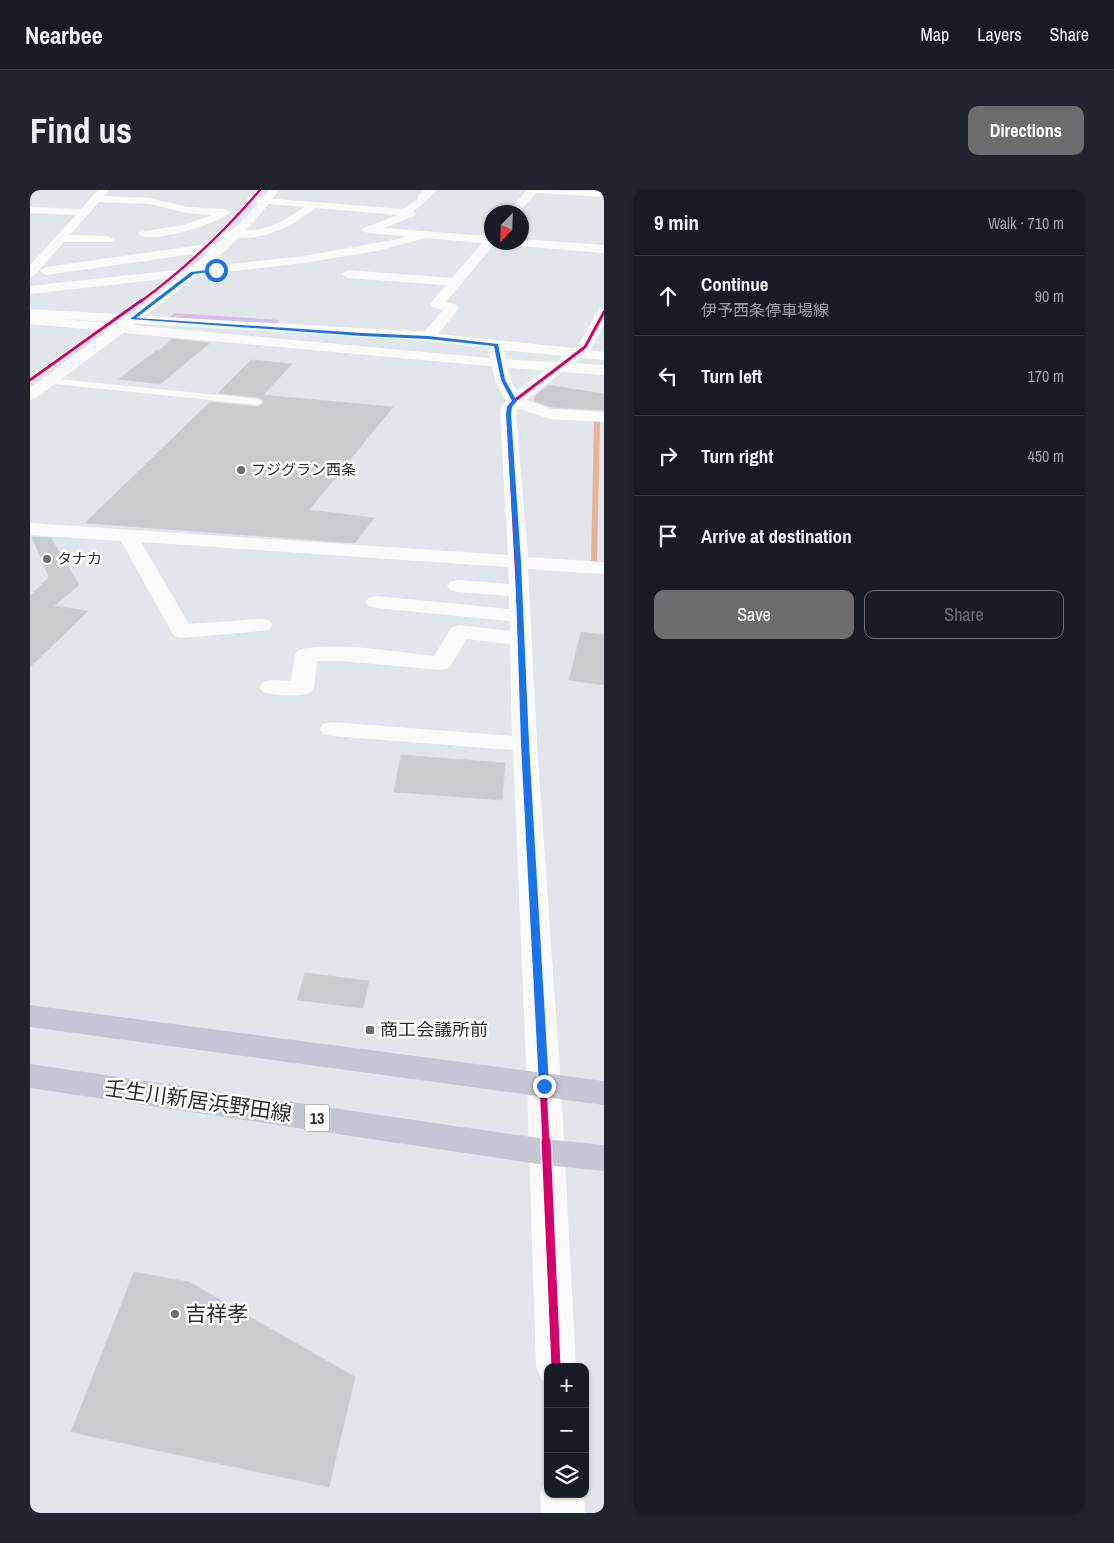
<!DOCTYPE html>
<html lang="en">
<head>
<meta charset="utf-8">
<style>
	:root { --surface:#171b24; --page:#20242c; --text:#f1f3f6; --muted:#9ea1a6; --line:#363941; --accent:#6c6d6e }
	body { margin:0; font-family:"Archivo Narrow","Noto Sans JP",sans-serif; background:var(--page); color:var(--text) }
	.controls { position:absolute; right:15px; bottom:15px; display:grid; overflow:hidden; border-radius:10px; box-shadow:0 1px 4px #0004 }
	.controls button { width:45px; height:45px; display:grid; place-items:center; padding:0; border:0; border-bottom:1px solid var(--line); background:var(--surface); color:var(--text); font:25px sans-serif }
	.compass { position:absolute; left:454px; top:15px; width:45px; height:45px; border-radius:50%; background:var(--surface); box-shadow:0 1px 4px #0004; rotate:203deg }
	.stop { position:absolute; width:15px; height:15px; margin:-11px; border:4px solid #1a73e8; border-radius:50%; background:#fff }
	.stop.end { background:#1a73e8; border-color:#fff; box-shadow:0 1px 5px #0008 }
	.list { margin:0; padding:0; list-style:none }
	h2 { display:flex; justify-content:space-between; align-items:center; height:65px; margin:0; padding:0 20px; font-size:21px }
	h2 small { font-size:16px; font-weight:400; color:var(--muted) }
	.list li { display:grid; grid-template-columns:32px 1fr auto; gap:15px; align-items:center; box-sizing:border-box; height:80px; padding:0 20px; border-top:1px solid var(--line) }
	.list b { display:block; font-size:19px; white-space:nowrap }
	.list p { margin:0; font-size:16px; white-space:nowrap; color:var(--muted) }
	.list em { font-size:16px; font-style:normal; color:var(--muted) }
	.actions { display:flex; gap:10px; padding:15px 20px }
	.actions a { flex:1; padding:11px 0; border:1px solid var(--accent); border-radius:10px; text-align:center; font-size:18px; color:var(--accent) }
	.actions .main { background:var(--accent); color:#fff }
	.icon { flex:none; width:28px; height:28px; fill:none; stroke:currentColor; stroke-width:2; stroke-linecap:round; stroke-linejoin:round }
	.map { position:relative; flex:none; width:574px; height:1323px; overflow:hidden; border-radius:10px }
	header { display:flex; align-items:center; gap:30px; box-sizing:border-box; height:70px; padding:0 25px; background:var(--surface); border-bottom:1px solid var(--line) }
	header strong { font-size:24px }
	nav { display:flex; gap:28px; margin-inline-start:auto; font-size:18px }
	.intro { display:flex; align-items:center; justify-content:space-between; box-sizing:border-box; height:120px; padding:0 30px }
	h1 { margin:0; font-size:35px }
	.button { padding:12px 22px; border-radius:10px; background:var(--accent); color:#fff; font-size:18px; font-weight:700 }
	main { display:flex; gap:30px; padding:0 30px }
	aside { flex:1; background:var(--surface); border-radius:10px; box-shadow:0 1px 4px #0004 }
	.map>svg:first-child { display:block }
</style>
</head>
<body>
<header>
<strong>Nearbee</strong>
<nav><a>Map</a><a>Layers</a><a>Share</a></nav>
</header>
<div class="intro"><h1>Find us</h1><a class="button">Directions</a></div>
<main>
<div class="map">
<svg width="574" height="1323" viewBox="0 0 574 1323">
	<rect width="100%" height="100%" fill="#e2e6ea"/>
	<path fill="#d7bee5" d="M144,123l105,7 -5,7 -106,-7z"/>
	<g fill="none" stroke-linecap="round" stroke-linejoin="round">
		<path fill="#e8b29a" fill-rule="evenodd" d="M567,230l3,2 -3,139 7,1v4l-10,-1 -3,-2 3,-141z"/>
	</g>
	<g fill="#c9cccf" stroke="#ced1d5">
		<path d="M142,149l38,4 -50,41 -41,-5 38,-29h3z"/>
		<path d="M221,170l41,4 -29,31 130,12 -84,103 65,8 -19,25 -270,-20 125,-121 48,5 5,-3v-4l-5,-3 -40,-4z"/>
		<path d="M519,195l55,9v16l-52,-3 -18,-6 1,-5z"/>
		<path d="M2,347l19,1 28,47 -25,21 34,5 -58,56v-71l19,-19z"/>
		<path d="M551,442l23,3v50l-35,-5z"/>
		<path d="M371,565l104,8 -3,37 -108,-8z"/>
		<path d="M275,783l64,8 -6,27 -66,-8z"/>
		<path d="M104,1082l55,10 166,95 -26,110 -258,-55z"/>
	</g>
	<g fill="none" stroke-linecap="round" stroke-linejoin="round">
		<path fill="#fbfbfc" fill-rule="evenodd" d="M18,188l210,21 4,3 -4,3 -213,-22 -1,-2z"/>
		<g fill="#fbfbfc" fill-rule="evenodd">
			<path d="M68,0h11l-5,6 46,2 37,9 37,2 6,3c-11,12 -81,33 -92,22l2,-2 43,-7 29,-10 -26,-2 -36,-9 -51,-2 -29,33 38,1 6,4 -2,2h-48l-30,34 -4,1v-12l46,-50 -46,-2v-6l51,2z"/>
			<path d="M395,0h12c-8,8 -14,15 -24,21l3,3 -2,2 -30,12 103,8 5,-1v7h4l-50,60 11,3 2,3 -21,26 136,14 5,-4 20,-35 5,-1v17l-14,25 14,2v8l-24,-2 -54,42 26,9 52,3v10l-54,-3 -33,-11 -1,6 12,143 76,5v12l-76,-5 9,175 24,342 -5,9 -12,3 -12,-3 -5,-9 -14,-336 -181,-14 -9,-2 -3,-5 3,-5 9,-2 180,14 -2,-92 -43,-5 -18,29 -8,2 -99,-9h-25l-3,27 -4,5c-14,4 -33,3 -47,-1l-4,-5 4,-5 8,-2 20,1 4,-26 3,-5c38,-9 97,2 136,6l18,-29 8,-2 50,6 -1,-10 -133,-13 -7,-2 -4,-4 4,-4 7,-2 133,13v-13l-52,-4 -7,-2 -3,-4 3,-4 7,-2 52,4 -1,-17 -367,-25 48,82 72,-5 8,1 3,5 -3,5 -8,1 -79,7 -8,-2 -3,-5 -50,-90 -91,-6v-12l478,32 -8,-141 1,-7 5,-6 -11,-20 -6,-33 -61,-7 -398,-24v-8l394,23 19,-22 -11,-3 -2,-3 16,-19 -99,-7 -6,-4 6,-4 105,8 30,-35 -56,-5 -50,13 -72,12 -274,31v-8l274,-30 94,-17 7,-3 -37,-3 -6,-3 2,-2 34,-13 -82,-7 -27,18 -23,9 -16,3 -28,-1 -6,-3c8,-8 28,-2 38,-4 18,-2 35,-12 50,-23l-56,-5 -1,-2 1,-2 4,-1 151,12 15,-10 1,-5zM474,160l60,6 -47,35 -6,-10z"/>
			<path d="M497,0l77,1v6l-68,-4 -17,19h-11z"/>
			<path d="M492,49l82,6v8l-86,-7 -6,-4h10z"/>
			<path d="M177,54h16l6,4 -6,4h-16l-161,23 -6,-4 6,-4z"/>
		</g>
		<g fill="#fbfbfc" fill-rule="evenodd">
			<path d="M239,0h10c-39,55 -94,95 -146,135l366,34 105,6v10l-105,-8 -376,-34 -87,65 -6,2v-12l77,-57 -77,-7v-8l87,8c54,-41 109,-80 152,-134z"/>
			<path d="M514,884l12,3 5,9 15,281h-28v15l-6,-2 -6,-13 -9,-281 5,-9z"/>
			<path d="M516,1289l2,15h36l1,19h-44l-1,-19z"/>
		</g>
		<g fill="#c5c8d4" fill-rule="evenodd">
			<path d="M0,815l574,76v24l-574,-78z"/>
			<path d="M0,874l515,75 59,6v26l-59,-6 -515,-77z"/>
		</g>
		<defs>
			<path id="cycleway-far5" d="M110,112c45,-33 84,-70 120,-112"/>
			<g id="cycleway-far4">
				<path d="M0,190l112,-80"/>
				<path d="M480,253l-1,-36 5,-6 71,-54 19,-35"/>
			</g>
			<path id="cycleway-far3" d="M480,251l10,182"/>
			<path id="cycleway-far2" d="M490,431l11,230"/>
			<path id="cycleway-far1" d="M501,660l15,293"/>
			<path id="cycleway" d="M516,951l10,226"/>
		</defs>
		<use href="#cycleway-far5" stroke="#fff" stroke-width="4"/>
		<use href="#cycleway-far4" stroke="#fff" stroke-width="5"/>
		<use href="#cycleway-far3" stroke="#fff" stroke-width="6"/>
		<use href="#cycleway-far2" stroke="#fff" stroke-width="8"/>
		<use href="#cycleway-far1" stroke="#fff" stroke-width="10"/>
		<use href="#cycleway" stroke="#fff" stroke-width="12"/>
		<use href="#cycleway-far5" stroke="#d6006c" stroke-width="2.5"/>
		<use href="#cycleway-far4" stroke="#d6006c" stroke-width="3"/>
		<use href="#cycleway-far3" stroke="#d6006c" stroke-width="4.5"/>
		<use href="#cycleway-far2" stroke="#d6006c" stroke-width="5.5"/>
		<use href="#cycleway-far1" stroke="#d6006c" stroke-width="7"/>
		<use href="#cycleway" stroke="#d6006c" stroke-width="9"/>
	</g>
	<path fill="#1a73e8" d="M186,79l1,2 -23,3 -58,44 226,15 66,3 70,8 7,36 12,21 -5,6 -1,7 10,148 8,182 20,342 -2,3h-7l-1,-3 -18,-342 -6,-182 -9,-148 1,-7 5,-6 -11,-21 -7,-34 -66,-7 -66,-3 -232,-17 61,-47z"/>
	<g fill="#6c6d6e" stroke="#fff" stroke-width="2">
		<circle cx="211" cy="280" r="5"/>
		<circle cx="17" cy="369" r="5"/>
		<rect x="335" y="835" width="10" height="10" rx="2.5"/>
		<circle cx="145" cy="1124" r="5"/>
	</g>
	<g text-anchor="middle" stroke-width="5" stroke-linejoin="round" paint-order="stroke">
		<g font-size="15" fill="#2c2c2c" stroke="#fff" text-anchor="start">
			<text x="221" y="285">フジグラン西条</text>
			<text x="27" y="374">タナカ</text>
		</g>
		<rect fill="#fff" stroke="#6b6b6b" stroke-width="1" x="274.5" y="914.5" width="25" height="27" rx="4"/>
		<g font-size="16" font-weight="bold" fill="#2c2c2c">
			<text x="287" y="934">13</text>
		</g>
		<g font-size="18" fill="#2c2c2c" stroke="#fff" text-anchor="start">
			<text x="350" y="846">商工会議所前</text>
		</g>
		<g font-size="21" fill="#2c2c2c" stroke="#fff">
			<text transform="translate(168 911) rotate(8)" y="7">壬生川新居浜野田線</text>
		</g>
		<g font-size="21" fill="#2c2c2c" stroke="#fff" text-anchor="start">
			<text x="155" y="1131">吉祥孝</text>
		</g>
	</g>
</svg>
<div class="controls">
<button>+</button>
<button>−</button>
<button><svg class="icon" aria-label="layers" viewBox="0 0 24 24"><path d="M12 4l9 5-9 5-9-5zM3 14l9 5 9-5"/></svg></button>
</div>
<svg class="compass" viewBox="-18 -18 36 36"><path d="M0-13l5 13h-10z" fill="#e53935"/><path d="M0 13l5-13h-10z" fill="#9ea1a6"/></svg>
<div class="stop" style="left:186px;top:80px"></div>
<div class="stop end" style="left:514px;top:896px"></div>
</div>
<aside>
<h2>9 min<small>Walk · 710 m</small></h2>
<ul class="list">
<li><svg class="icon" aria-label="ahead" viewBox="0 0 24 24"><path d="M12 20V5M6 11l6-6 6 6"/></svg><div><b>Continue</b><p>伊予西条停車場線</p></div><em>90 m</em></li>
<li><svg class="icon" aria-label="left" viewBox="0 0 24 24"><path d="M17 20v-9H6M10 6l-5 5 5 5"/></svg><div><b>Turn left</b></div><em>170 m</em></li>
<li><svg class="icon" aria-label="right" viewBox="0 0 24 24"><path d="M7 20v-9h11M14 6l5 5-5 5"/></svg><div><b>Turn right</b></div><em>450 m</em></li>
<li><svg class="icon" aria-label="arrive" viewBox="0 0 24 24"><path d="M6 21V4h12l-3 4 3 4H6"/></svg><div><b>Arrive at destination</b></div></li>
</ul>
<div class="actions"><a class="main">Save</a><a>Share</a></div>
</aside>
</main>
</body>
</html>
